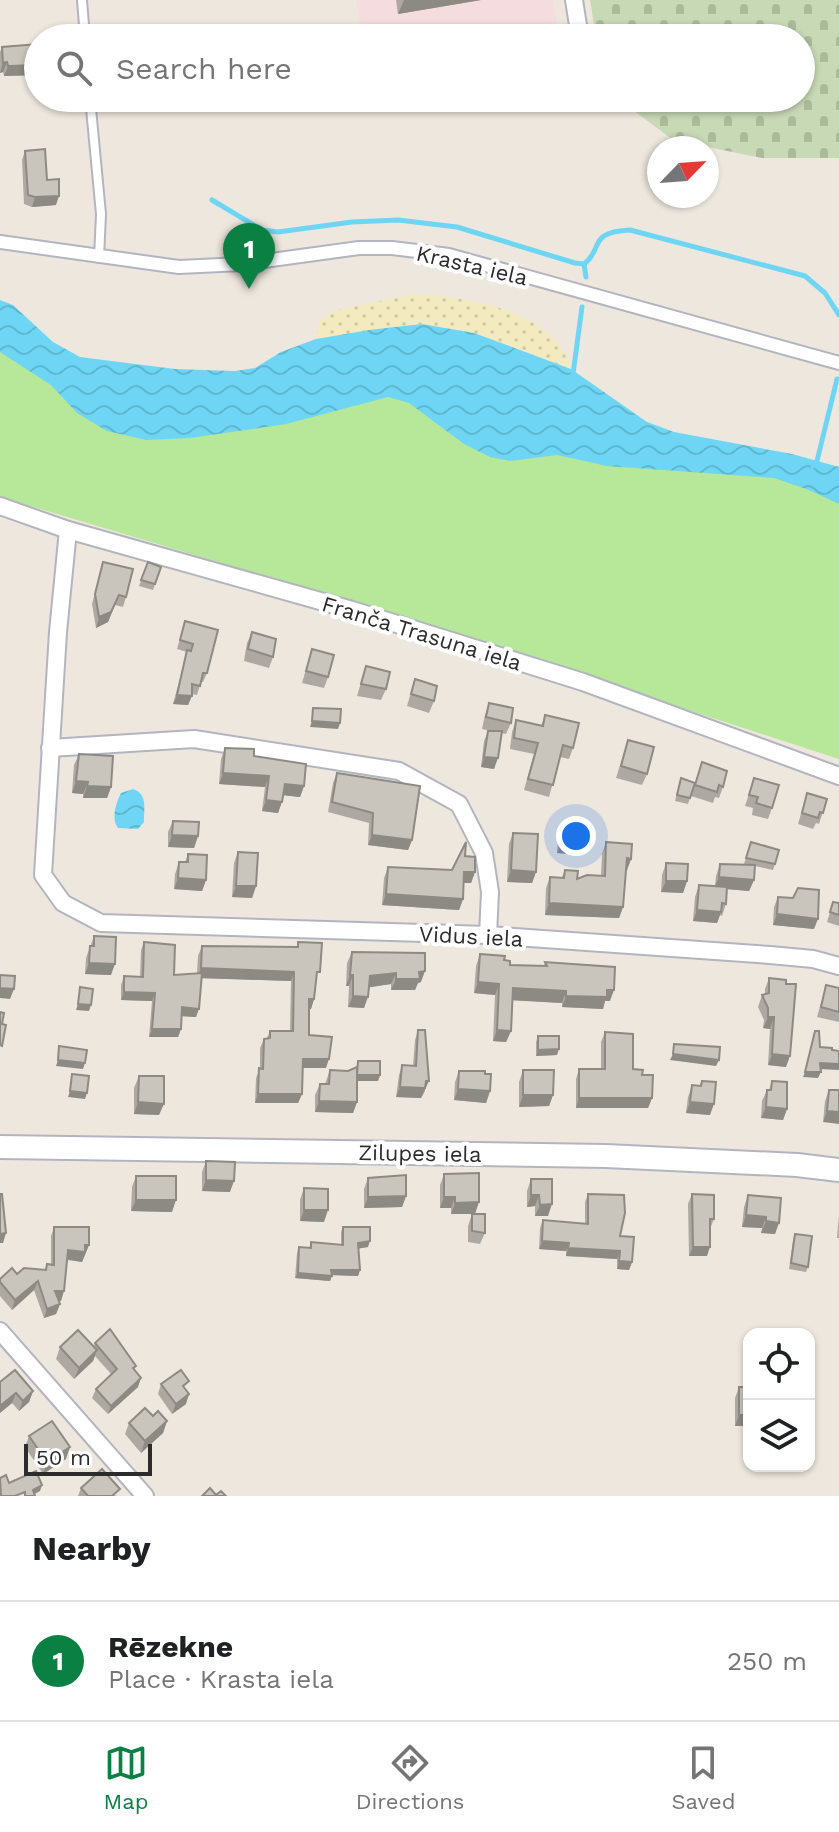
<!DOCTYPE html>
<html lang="en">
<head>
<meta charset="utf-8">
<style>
	:root { --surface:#fff; --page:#f6f6f6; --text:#202124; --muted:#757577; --line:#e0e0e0; --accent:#0b8043 }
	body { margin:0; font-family:"Work Sans",sans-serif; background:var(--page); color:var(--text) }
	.controls { position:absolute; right:24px; bottom:24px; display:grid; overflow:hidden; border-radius:16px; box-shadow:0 2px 6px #0004 }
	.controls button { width:72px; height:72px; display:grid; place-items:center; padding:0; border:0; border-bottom:2px solid var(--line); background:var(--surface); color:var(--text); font:40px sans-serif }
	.compass { position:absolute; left:647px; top:136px; width:72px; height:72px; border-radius:50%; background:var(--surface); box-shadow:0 2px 6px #0004; rotate:65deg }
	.scale { position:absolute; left:24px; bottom:20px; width:128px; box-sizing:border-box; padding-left:8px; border:4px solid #2c2c2c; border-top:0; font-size:22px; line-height:28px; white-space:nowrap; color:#2c2c2c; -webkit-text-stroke:6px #fff; paint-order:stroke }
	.you { position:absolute; left:576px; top:836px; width:28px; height:28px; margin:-20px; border:6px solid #fff; border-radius:50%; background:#1a73e8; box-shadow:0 0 0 12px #1a73e833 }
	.badge { display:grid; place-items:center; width:52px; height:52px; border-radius:50%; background:var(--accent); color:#fff; font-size:26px; font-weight:700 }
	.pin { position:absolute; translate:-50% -66px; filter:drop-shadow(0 2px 4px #0008) }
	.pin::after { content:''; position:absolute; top:42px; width:28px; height:24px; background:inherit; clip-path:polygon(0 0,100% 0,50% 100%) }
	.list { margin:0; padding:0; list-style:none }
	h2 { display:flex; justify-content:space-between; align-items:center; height:104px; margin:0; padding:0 32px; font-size:34px }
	h2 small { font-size:26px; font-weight:400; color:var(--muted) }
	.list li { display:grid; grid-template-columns:52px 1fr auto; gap:24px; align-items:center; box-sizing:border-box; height:120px; padding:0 32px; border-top:2px solid var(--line) }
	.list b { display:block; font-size:30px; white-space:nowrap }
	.list p { margin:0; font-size:26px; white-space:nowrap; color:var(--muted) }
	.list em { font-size:26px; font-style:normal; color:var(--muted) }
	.icon { flex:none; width:44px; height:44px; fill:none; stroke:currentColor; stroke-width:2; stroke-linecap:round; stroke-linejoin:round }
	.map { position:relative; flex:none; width:839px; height:1496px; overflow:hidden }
	.search { position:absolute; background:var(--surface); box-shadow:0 2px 6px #0004; left:24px; right:24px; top:24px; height:88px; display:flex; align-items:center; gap:20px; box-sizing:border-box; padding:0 28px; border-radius:44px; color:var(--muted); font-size:30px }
	.sheet { height:224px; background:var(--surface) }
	nav { display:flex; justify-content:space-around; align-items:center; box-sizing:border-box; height:112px; border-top:2px solid var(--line); background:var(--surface); font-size:22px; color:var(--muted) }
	nav a { display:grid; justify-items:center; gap:4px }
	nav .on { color:var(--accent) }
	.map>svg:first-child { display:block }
</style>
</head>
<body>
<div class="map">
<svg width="839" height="1496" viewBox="0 0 839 1496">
	<defs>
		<pattern id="sand-dots" width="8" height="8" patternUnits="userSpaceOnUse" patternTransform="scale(2)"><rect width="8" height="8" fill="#f4eac0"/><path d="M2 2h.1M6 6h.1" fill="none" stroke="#d1c9a5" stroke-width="1.8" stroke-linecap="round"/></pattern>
		<pattern id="cemetery-stones" width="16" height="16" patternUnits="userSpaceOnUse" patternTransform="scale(2)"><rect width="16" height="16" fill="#c8d9b5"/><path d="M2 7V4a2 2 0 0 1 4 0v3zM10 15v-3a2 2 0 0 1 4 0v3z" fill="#acba9c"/></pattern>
		<pattern id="water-waves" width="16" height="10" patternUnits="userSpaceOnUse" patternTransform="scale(2)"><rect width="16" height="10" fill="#6ed6f4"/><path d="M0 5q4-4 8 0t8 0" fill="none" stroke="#5fb8d1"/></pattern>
	</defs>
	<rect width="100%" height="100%" fill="#eee7de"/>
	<path fill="#f5dcde" d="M356,0h197l4,23 -107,15h-87z"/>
	<path fill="#b7e799" d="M0,327l74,50 300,-9 465,120v271l-453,-147 -386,-115z"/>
	<path fill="url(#sand-dots)" d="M413,294c54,3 141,15 158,75l-97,-36 -52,-9 -106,15 5,-20 16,-9z"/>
	<path fill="url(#cemetery-stones)" d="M590,0h249v158h-77l-89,-18 -56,-42h184v-60h-205z"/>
	<g fill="url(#water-waves)">
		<path d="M0,300l13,5 40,37 27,15 95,12 60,2 20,-3 26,-16 35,-13 53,-9 53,-6 52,9 97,36 76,53 27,10 118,22 47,13v37l-30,-14 -35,-12 -167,-12 -50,-11 -47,6 -20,-4 -26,-13 -55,-41 -21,-6 -102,27 -96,14 -44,2 -39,-9 -30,-18 -26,-28 -51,-33z"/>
		<path d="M133,789c15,5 11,20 11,33l-6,7 -20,-1c-7,-10 -2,-25 3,-35z"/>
	</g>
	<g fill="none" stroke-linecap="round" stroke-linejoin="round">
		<g stroke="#6ed6f4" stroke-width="5">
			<path d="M212,200l50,30 16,2 74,-10 46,-2 59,7 118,36 9,1"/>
			<path d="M584,264c20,-15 3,-32 46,-34l175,46 20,17 14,22"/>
			<path d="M584,264l2,13"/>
			<path d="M573,374l9,-67"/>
			<path d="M813,466l4,-5 20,-82"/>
		</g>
		<defs>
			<g id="service">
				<path d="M82,0l3,38"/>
				<path d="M90,98l11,116 -2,44"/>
			</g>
			<path id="pedestrian" d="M0,242l179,25 63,-3 117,-16h33l57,7 390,108"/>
			<g id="minor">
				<path d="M574,0l6,38"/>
				<path d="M0,506l68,24 284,80 231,72 256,94"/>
				<path d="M68,530l-10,102 -15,243 20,28 38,20 387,12 282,20 43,4 26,7"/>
				<path d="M50,748l144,-9 205,32 60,33 25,49 6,39 -2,43"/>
				<path d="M0,1331l145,165"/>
			</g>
			<path id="secondary" d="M0,1147l606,9 191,9 42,5"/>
		</defs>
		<use href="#service" stroke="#b2b5c0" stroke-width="12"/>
		<use href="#pedestrian" stroke="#b2b5c0" stroke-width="16"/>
		<use href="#minor" stroke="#b2b5c0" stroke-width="20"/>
		<use href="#secondary" stroke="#b2b5c0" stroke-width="26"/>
		<use href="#service" stroke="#fff" stroke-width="8"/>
		<use href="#pedestrian" stroke="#fff" stroke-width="12"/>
		<use href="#minor" stroke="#fff" stroke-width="16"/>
		<use href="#secondary" stroke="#fff" stroke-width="22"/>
	</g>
	<g fill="#ada9a2">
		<path d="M396,0h85l-83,14z"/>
		<path d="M38,44v31l-34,1 -1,-4 -3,1v-21l2,-5z"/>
		<path d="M25,151l22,29 9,25 -24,2 -8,-3 -2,-44z"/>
		<path d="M103,562l23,35 -3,10 -8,-2 -7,17 -12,6 -4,-24z"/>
		<path d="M148,562l13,5 -8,23 -14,-4z"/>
		<path d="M185,621l22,52 -4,9h-2l-4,13 -5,-1 -4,11 -15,-1 14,-52 -10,-3z"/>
		<path d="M252,632l21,25 -4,11 -25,-7 3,-18z"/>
		<path d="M312,649l16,28 -4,11 -22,-5z"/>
		<path d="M366,666l20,23 -5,11 -24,-4z"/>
		<path d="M415,679l19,22 -5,12 -22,-7z"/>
		<path d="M489,703l22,20 -5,11 -5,-1 -7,36 -13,-2 3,-26 4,-10h3l-9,-2 3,-14z"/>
		<path d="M545,715l28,33 -4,11 -9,-2 -11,40 -25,-7 10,-36 -24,-5 2,-17 4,-12 25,6z"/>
		<path d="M628,740l19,34 -5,11 -26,-7z"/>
		<path d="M225,748l29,8 50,30 -4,11 -17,-2 -5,18 -16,-2 3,-24 -46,-3 2,-25z"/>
		<path d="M79,754l32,33 -4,11h-24v-4l-11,-1 2,-28z"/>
		<path d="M702,762l21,25 -4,11 -4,-1 -2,6 -22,-7z"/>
		<path d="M337,773l75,67 -4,10 -40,-5 1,-22 -41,-11 5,-29z"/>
		<path d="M754,778l18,30 -4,11 -16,-4 1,-7 -8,-2z"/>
		<path d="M695,783l-7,21 -13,-3 4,-17z"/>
		<path d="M807,793l20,6 -8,25 -3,-1 -3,6 -15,-5z"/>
		<path d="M173,821l25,15 -4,12 -26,-1v-15z"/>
		<path d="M562,826l21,29 -26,-2 1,-16z"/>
		<path d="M513,833l23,39 -4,11 -25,-1 2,-38z"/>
		<path d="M606,842l25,17 -4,11h-1l-3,37 -4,11 -74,-3 1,-27 4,-11h12l3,-7 12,9 24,-3 1,-22z"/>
		<path d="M751,842l24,22 -2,6 -18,-4 -1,14 -5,11 -22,-2 -1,15 -4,12 -2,-1 -3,8 -24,-2 2,-24 4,-12 16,1 1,-10 4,-12 28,1 -4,-1z"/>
		<path d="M238,852l18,34 -4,12 -20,-1 2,-34z"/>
		<path d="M188,854l18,26 -4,11 -28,-2 1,-15 4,-12h6z"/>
		<path d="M465,856l10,16 -4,11h-7l-1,16 -4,11 -77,-5 2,-27 4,-11 64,3z"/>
		<path d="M666,863l21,18 -4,12 -22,-1 1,-17z"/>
		<path d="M778,897l36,32 -41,-4 1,-18z"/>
		<path d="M833,902l6,1v23l-12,-4z"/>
		<path d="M94,936l17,39 -26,-1 1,-16z"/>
		<path d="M144,942l30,33 23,-2 1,-17 4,-10 95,1 1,-5 19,40h-1l-2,17 -3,10h-2v26l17,33h-23l-1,26 -4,9h-43l1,-25 4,-10v-20l4,-9 3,-1 3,-7h20l1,-50 -90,-3 -5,39 -15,-1v13l-3,8h-29l3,-36 -31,-1v-15l3,-9 16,1 1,-27z"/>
		<path d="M352,952l69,30 -3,1 -3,7h-24v-6l-22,3 -5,21 -16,-1 1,-21h-3l1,-23z"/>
		<path d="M480,954l24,6 6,5 34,1 1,-4 65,39h-5l-2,8 -41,-2v-4l-50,-3 -1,31 -5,11 -13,-1 2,-46 -21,-2 2,-27z"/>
		<path d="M769,978l17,89 -18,-2 2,-36 -7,-1 1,-8 -6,-13 4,-12 3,-1v-5z"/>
		<path d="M826,985l13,3v34l-22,-5z"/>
		<path d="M418,1030l7,61 -4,7 -25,-1 3,-22 3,-10 11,1 2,-26z"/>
		<path d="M605,1032l28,37 19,29 -4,10h-72v-29l3,-10h22v-27z"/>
		<path d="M538,1036l19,19 -21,1v-14z"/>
		<path d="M358,1061l22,14 -2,6h-21v21l-4,11 -38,-1v-17l5,-11h5l5,-14 18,1 8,-3z"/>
		<path d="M523,1070l30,25 -4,11 -30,1v-25z"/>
		<path d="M459,1071l26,3 5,17 -4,12 -32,-3 1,-18z"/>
		<path d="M139,1076l20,39 -25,-1v-26z"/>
		<path d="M702,1081l8,34 -24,-2 2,-16 4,-12h8z"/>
		<path d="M772,1081l15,28 -4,11 -22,-2 1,-17 5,-11h2z"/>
		<path d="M829,1090h10l-16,32 2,-21z"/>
		<path d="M206,1161l24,31 -28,-1v-19z"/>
		<path d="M444,1174l31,40h-24v-6h-11v-23z"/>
		<path d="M136,1176l36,36 -41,-1 1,-24z"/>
		<path d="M368,1178l38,18 -4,11 -38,1v-19z"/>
		<path d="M531,1179l17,37h-13v-10l-8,1v-16z"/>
		<path d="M304,1188l20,34 -24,-1v-21z"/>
		<path d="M588,1194l32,42 12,26 -3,8 -12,-1v-10l-51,-3v-5l-27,-2 1,-21 3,-8 42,4v-22z"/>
		<path d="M692,1194l22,25 -4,10 -3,27h-18l-1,-52z"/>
		<path d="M748,1195l33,3 -6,36 -14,-1 1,-5 -20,-1 2,-20z"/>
		<path d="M472,1214l13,19 -5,11 -12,-2v-16z"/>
		<path d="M839,1215v23h-2z"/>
		<path d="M54,1227l35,18 -7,17 -15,-2 -6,41 -3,-1 2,4 -4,10 -12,4 -10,-28 -22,20 -12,-14v-17l17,-5 28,-4 2,-6 4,1v-29z"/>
		<path d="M343,1227l25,20 -10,1 2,22 -2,6 -26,-1 -2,6 -35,-3 2,-25 2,-6 10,1 2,-6 30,3v-13z"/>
		<path d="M795,1234l13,33 -2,5 -17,-3 4,-29z"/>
		<path d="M95,1343l41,23 -2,4 4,17 -30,27 -16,-16 4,-9 15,-15 -16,-18 -2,5 -19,18 -18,-20 4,-12 34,-1z"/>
		<path d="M0,1382l33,9 -4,11 -10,9 -7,-8 -12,10z"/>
		<path d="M161,1384l25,6v14l-14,10 -14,-20z"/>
		<path d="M739,1387l10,39h-14v-28z"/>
		<path d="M153,1416l14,5 -4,12 -22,20 -16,-19 4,-11z"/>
		<path d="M29,1436l37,23 -23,15 -18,-27z"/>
		<path d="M81,1488l37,8h-40z"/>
	</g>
	<g fill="#8d8a84">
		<path d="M404,0h77l-83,14z"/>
		<path d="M7,62l-4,10 -3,1 3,-10z"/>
		<path d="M38,65v10l-34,1 4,-10z"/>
		<path d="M59,196l-3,9 -24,2 3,-10z"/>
		<path d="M119,595l-11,27 -12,6 3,-11z"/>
		<path d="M177,695l15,1 -4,9 -15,-1z"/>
		<path d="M312,721l28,2 -2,6 -28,-2z"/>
		<path d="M484,757l14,1 -4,11 -13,-2z"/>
		<path d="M223,773l46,3 -4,11 -46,-3z"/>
		<path d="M76,781l12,1 -5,12 -11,-1z"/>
		<path d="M285,784l19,2 -4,11 -19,-2z"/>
		<path d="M87,786l24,1 -4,11h-24z"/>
		<path d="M266,800l16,2 -4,11 -16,-2z"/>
		<path d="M172,835l26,1 -4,12 -26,-1z"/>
		<path d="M372,835l40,5 -4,10 -40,-5z"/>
		<path d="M561,842l26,1 -4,12 -26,-2z"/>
		<path d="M627,858l4,1 -4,11h-4z"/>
		<path d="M511,870l25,2 -4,11 -25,-1z"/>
		<path d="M464,872h11l-4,11h-11z"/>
		<path d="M719,877l35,3 -5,11 -35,-3z"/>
		<path d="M178,878l28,2 -4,11 -28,-2z"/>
		<path d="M666,881h21l-4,12 -22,-1z"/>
		<path d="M236,886h20l-4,12 -20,-1z"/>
		<path d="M386,894l77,5 -4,11 -77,-5z"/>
		<path d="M549,903l74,4 -4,11 -74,-3z"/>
		<path d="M697,910l24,2 -4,11 -24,-2z"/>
		<path d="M777,914l41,5 -4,10 -41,-4z"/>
		<path d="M89,963l26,1 -4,11 -26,-1z"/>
		<path d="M201,968l93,4 -3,9 -94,-3z"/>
		<path d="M425,971l-4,11 -3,1 -3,7h-24l5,-11z"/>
		<path d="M396,973l-5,11 -26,4 5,-12z"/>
		<path d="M350,975h3l-4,11h-3z"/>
		<path d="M478,982l21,2 -4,11 -21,-2z"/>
		<path d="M0,988l14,1 -4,10 -10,-1z"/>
		<path d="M513,988l53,3 -4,12 -54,-3z"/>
		<path d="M607,990h7l-4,11h-5l-2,8 -41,-2 4,-11z"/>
		<path d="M124,992l31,1 -3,8 -31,-1z"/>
		<path d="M353,996l15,1 -4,11 -16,-1z"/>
		<path d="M309,999h5l-3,10h-6z"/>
		<path d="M78,1004l13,1 -2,6 -13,-1z"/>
		<path d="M182,1007l17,2 -3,8 -17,-1z"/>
		<path d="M768,1017h6l-4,12 -7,-1z"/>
		<path d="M152,1029h29l-3,8h-29z"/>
		<path d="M497,1030l14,1 -5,11 -13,-1z"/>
		<path d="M559,1049l-2,6 -21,1 2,-6z"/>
		<path d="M673,1054l46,6 -3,6 -46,-6z"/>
		<path d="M772,1054l18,2 -4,11 -18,-2z"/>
		<path d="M303,1059h26l-3,9h-26z"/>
		<path d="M58,1060l27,3 -2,6 -27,-3z"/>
		<path d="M820,1063l19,1v6l-21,-1z"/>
		<path d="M805,1072h16l-3,6 -15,-1z"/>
		<path d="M357,1075h23l-2,6h-23z"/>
		<path d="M426,1081h3l-8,17 -25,-1 4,-10z"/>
		<path d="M458,1089l32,2 -4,12 -32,-3z"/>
		<path d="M70,1091l17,2 -2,6 -17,-2z"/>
		<path d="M258,1094h44l-4,9h-43z"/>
		<path d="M523,1095h30l-4,11 -30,1z"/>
		<path d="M579,1098h73l-4,10h-72z"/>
		<path d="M319,1101l38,1 -4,11 -38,-1z"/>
		<path d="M138,1102l26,2 -5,11 -25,-1z"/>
		<path d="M690,1102l24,2 -4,11 -24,-2z"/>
		<path d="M766,1107l21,2 -4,11 -22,-2z"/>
		<path d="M827,1111l12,1v12l-16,-2z"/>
		<path d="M206,1180l28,1 -4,11 -28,-1z"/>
		<path d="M531,1195h8l-4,11 -8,1z"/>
		<path d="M406,1196l-4,11 -38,1 4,-11z"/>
		<path d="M444,1197h11l-4,11h-11z"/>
		<path d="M136,1200h40l-4,12 -41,-1z"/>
		<path d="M479,1202l-4,12h-24l4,-11z"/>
		<path d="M552,1204l-4,12h-13l5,-11z"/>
		<path d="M304,1210h24l-4,12 -24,-1z"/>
		<path d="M746,1215l20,2 -4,11 -20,-1z"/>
		<path d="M766,1221l13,2 -4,11 -14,-1z"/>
		<path d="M6,1233l-3,10h-3v-9z"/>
		<path d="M370,1241l-2,6 -12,2 2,-6z"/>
		<path d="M542,1241l27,2 -3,8 -27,-2z"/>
		<path d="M85,1245h4l-7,17 -17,-3 3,-9z"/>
		<path d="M693,1247h17l-3,9h-18z"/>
		<path d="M568,1248l52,3 -3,8 -51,-3z"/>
		<path d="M619,1261l13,1 -3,8 -12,-1z"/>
		<path d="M331,1270h29l-2,6 -29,-1 3,1 -2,5 -35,-3 3,-5z"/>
		<path d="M38,1281l-4,9 -22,20 3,-10z"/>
		<path d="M55,1291h9l-3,10 -10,-1z"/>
		<path d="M60,1304l-4,10 -12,4 3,-9z"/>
		<path d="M97,1350l-4,11 -19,18 5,-11z"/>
		<path d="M141,1378l-3,9 -30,27 3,-8z"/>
		<path d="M33,1391l-4,11 -10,9 4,-10z"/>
		<path d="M16,1393l-4,10 -12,10v-7z"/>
		<path d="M189,1394l-3,10 -14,10 4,-10z"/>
		<path d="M739,1415h10v11h-14z"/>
		<path d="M167,1421l-4,12 -22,20 4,-12z"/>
		<path d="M70,1447l-4,12 -23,15 4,-12z"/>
		<path d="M42,1485l-2,6 -9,5 2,-6z"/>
	</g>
	<g fill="#c9c5bc" stroke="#8d8a84" stroke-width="2">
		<path d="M38,44v21l-30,1 -1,-4 -4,1 -1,-16z"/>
		<path d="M45,149l2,31 12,-1v17l-24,1 -7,-2 -3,-44z"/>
		<path d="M103,562l30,7 -7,28 -7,-2 -8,17 -12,5 -4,-23z"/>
		<path d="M148,562l13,5 -6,17 -14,-4z"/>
		<path d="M185,621l33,9 -11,43h-4l-3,13 -8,-2v12l-15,-1 10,-45 4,1 2,-7 -13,-4z"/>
		<path d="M252,632l24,7 -3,18 -25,-8z"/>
		<path d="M312,649l22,6 -6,22 -22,-6z"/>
		<path d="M366,666l24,6 -4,17 -25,-5z"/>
		<path d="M415,679l22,7 -3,15 -23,-7z"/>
		<path d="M489,703l24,5 -2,15 -25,-6z"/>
		<path d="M313,708l28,1 -1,14 -28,-2z"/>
		<path d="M545,715l34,8 -6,25 -10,-3 -10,40 -25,-6 10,-36 -24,-5 2,-18 27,6z"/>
		<path d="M488,731h14l-4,27 -14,-1z"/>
		<path d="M628,740l26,7 -7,27 -26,-8z"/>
		<path d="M225,748l29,1v7l52,8 -2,22 -19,-2 -3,18 -16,-2 3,-24 -46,-3z"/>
		<path d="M79,754l34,2 -2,31 -24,-1 1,-4 -12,-1z"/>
		<path d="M702,762l25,9 -4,16 -4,-2 -2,7 -22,-7z"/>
		<path d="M337,773l83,13 -8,54 -40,-5 1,-22 -41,-11z"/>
		<path d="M681,778l14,5 -5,15 -13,-3z"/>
		<path d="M754,778l25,7 -7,23 -16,-5 2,-6 -9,-2z"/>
		<path d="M807,793l20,6 -4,14 -3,-1 -2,6 -16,-5z"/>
		<path d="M173,821l26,1 -1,14 -26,-1z"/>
		<path d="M562,826l26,2 -1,15 -26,-1z"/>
		<path d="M513,833l25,1 -2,38 -25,-2z"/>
		<path d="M466,842l-1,14 10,1v15h-11l-1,27 -77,-5 2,-27 64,3z"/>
		<path d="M606,842l26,2 -1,15 -4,-1 -4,49 -74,-4 1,-26 14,1 1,-8 13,1 -1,8 10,-4 18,1z"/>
		<path d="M751,842l28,8 -4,14 -29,-6z"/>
		<path d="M238,852l20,1 -2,33h-20z"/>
		<path d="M188,854l19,1 -1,25 -28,-2 1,-16h9z"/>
		<path d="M666,863l22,1 -1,17h-21z"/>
		<path d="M720,864l35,1 -1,15 -35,-3z"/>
		<path d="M699,885l28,2 -1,17 -4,-1 -1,9 -24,-2z"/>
		<path d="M798,888l21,2 -1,29 -41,-5 1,-17 15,1z"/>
		<path d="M833,902l6,1v12l-9,-3z"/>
		<path d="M94,936l22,1 -1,27 -26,-1 1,-17h4z"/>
		<path d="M144,942l31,3 -1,30 28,-2 -3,36 -17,-2 -1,22h-29l3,-36 -31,-1v-16l19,1z"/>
		<path d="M298,942l24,1 -2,29h-3l-3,27h-5v36l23,2 -3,22h-26l-1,35h-44l1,-26 4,1 1,-30 6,-1v-7h23l1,-59 -93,-4 1,-22 96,1z"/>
		<path d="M352,952l73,1v18l-6,1 1,7h-24v-6l-26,3 -2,21 -15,-1v-21h-3z"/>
		<path d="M480,954l25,2 -1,4 6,1v4l37,1 -2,-4 70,5 -1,23h-7v7l-41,-1v-5l-53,-3 -2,43 -14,-1 2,-46 -21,-2z"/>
		<path d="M0,975l15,1 -1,13 -14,-1z"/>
		<path d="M769,978l17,2v4h10l-6,72 -18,-2 2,-37h-6v-9l-6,-13 7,-2z"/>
		<path d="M826,985l13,3v24l-18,-5z"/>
		<path d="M80,987l13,2 -2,16 -13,-1z"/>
		<path d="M0,1012l4,1 -2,11 4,1 -4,21 -2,-1z"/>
		<path d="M418,1030h7l4,51h-3l-1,7 -25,-1 2,-22 14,1z"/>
		<path d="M815,1031h4l1,16 12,1v2l7,1v13l-19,-1 1,9h-16z"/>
		<path d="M605,1032l28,2v35l10,1 -1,5h11l-1,23h-73v-29h26z"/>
		<path d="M538,1036h21v13l-21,1z"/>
		<path d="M674,1044l46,3 -1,13 -46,-6z"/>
		<path d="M59,1046l28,4 -2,13 -27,-3z"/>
		<path d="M358,1061h22v14h-23z"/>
		<path d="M357,1067v35l-38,-1 1,-17h9l1,-14 18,1z"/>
		<path d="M523,1070h31l-1,25h-30z"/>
		<path d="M459,1071h26v3h6l-1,17 -32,-2z"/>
		<path d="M72,1074l17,2 -2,17 -17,-2z"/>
		<path d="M139,1076h25v28l-26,-2z"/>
		<path d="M702,1081l14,1 -2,22 -24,-2 2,-17 9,1z"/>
		<path d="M772,1081l15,1v27l-21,-2 1,-17h4z"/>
		<path d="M829,1090h10v22l-12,-1z"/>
		<path d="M206,1161l29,1 -1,19 -28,-1z"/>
		<path d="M479,1173v29l-24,1v-6h-11v-23z"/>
		<path d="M406,1175v21l-38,1v-19z"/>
		<rect x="136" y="1176" width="40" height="24"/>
		<path d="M531,1179h21v25l-12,1 -1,-10h-8z"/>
		<path d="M304,1188l24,1v21h-24z"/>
		<path d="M0,1194h2l4,39 -6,1z"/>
		<path d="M588,1194l36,1 1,18 -5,23 14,1 -2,25 -13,-1 1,-10 -52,-3 1,-5 -27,-2 1,-21 45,4z"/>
		<path d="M692,1194l22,1v24h-4v28h-17z"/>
		<path d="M748,1195l33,3 -2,25 -13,-2v-4l-20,-2z"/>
		<path d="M472,1214h13v19l-13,-2z"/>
		<path d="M54,1227h35v18h-4v7l-17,-2 -4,41h-9l5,13 -13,5 -9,-28 -23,19 -15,-18v-3l12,-11 5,6 7,-6 22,2 1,-6 7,1z"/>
		<path d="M343,1227h27v14l-12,2 2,27h-29l1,6 -34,-3 1,-26 12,1v-6l32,3z"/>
		<path d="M795,1234l17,2 -4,31 -17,-4z"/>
		<path d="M110,1329l26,37 -3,2 8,10 -30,28 -15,-17 21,-20 -22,-26z"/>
		<path d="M78,1330l19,20 -18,18 -19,-21z"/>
		<path d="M15,1370l18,21 -10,10 -7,-8 -16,13v-24z"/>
		<path d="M181,1370l8,11 -6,5 6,8 -13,10 -15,-20z"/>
		<rect x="739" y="1387" width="10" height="28"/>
		<path d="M145,1408l8,8 5,-5 9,10 -22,20 -16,-18z"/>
		<path d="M52,1421l18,26 -23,15 -18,-26z"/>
		<path d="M102,1469l18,20 -8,7h-24l-7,-8z"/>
		<path d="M36,1471l6,14 -9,5 2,6h-10v-4l-10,4h-14l-1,-18 6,-3 3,8z"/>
		<path d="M210,1488l6,7 5,-4 5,5h-24z"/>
	</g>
	<g text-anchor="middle" stroke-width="8" stroke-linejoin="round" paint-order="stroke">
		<g font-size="22" fill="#2c2c2c" stroke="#fff">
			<text transform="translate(472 265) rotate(13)" y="8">Krasta iela</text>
			<text transform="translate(422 633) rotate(17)" y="8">Franča Trasuna iela</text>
			<text transform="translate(471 936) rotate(3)" y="8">Vidus iela</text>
			<text transform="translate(420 1153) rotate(1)" y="8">Zilupes iela</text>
		</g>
	</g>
</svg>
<div class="controls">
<button><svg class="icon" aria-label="locate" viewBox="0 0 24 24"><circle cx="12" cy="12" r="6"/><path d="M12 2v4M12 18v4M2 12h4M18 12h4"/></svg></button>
<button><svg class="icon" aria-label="layers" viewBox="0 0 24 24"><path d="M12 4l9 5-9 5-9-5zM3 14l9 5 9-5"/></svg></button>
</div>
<svg class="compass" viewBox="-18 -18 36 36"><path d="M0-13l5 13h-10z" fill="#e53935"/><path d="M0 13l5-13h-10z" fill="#757577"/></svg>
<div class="scale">50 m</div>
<div class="you"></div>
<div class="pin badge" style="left:249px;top:289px">1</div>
<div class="search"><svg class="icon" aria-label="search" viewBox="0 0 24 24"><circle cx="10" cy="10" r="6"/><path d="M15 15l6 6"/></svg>Search here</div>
</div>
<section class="sheet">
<h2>Nearby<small></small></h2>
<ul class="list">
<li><span class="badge">1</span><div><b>Rēzekne</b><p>Place · Krasta iela</p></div><em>250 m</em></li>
</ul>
</section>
<nav>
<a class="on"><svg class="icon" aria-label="map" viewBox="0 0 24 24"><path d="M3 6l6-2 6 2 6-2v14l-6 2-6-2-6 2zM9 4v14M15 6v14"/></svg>Map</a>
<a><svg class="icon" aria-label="directions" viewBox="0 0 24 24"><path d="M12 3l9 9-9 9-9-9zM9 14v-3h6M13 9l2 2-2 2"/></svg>Directions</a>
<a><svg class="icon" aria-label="saved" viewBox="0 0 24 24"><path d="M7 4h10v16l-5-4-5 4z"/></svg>Saved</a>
</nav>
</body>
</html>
